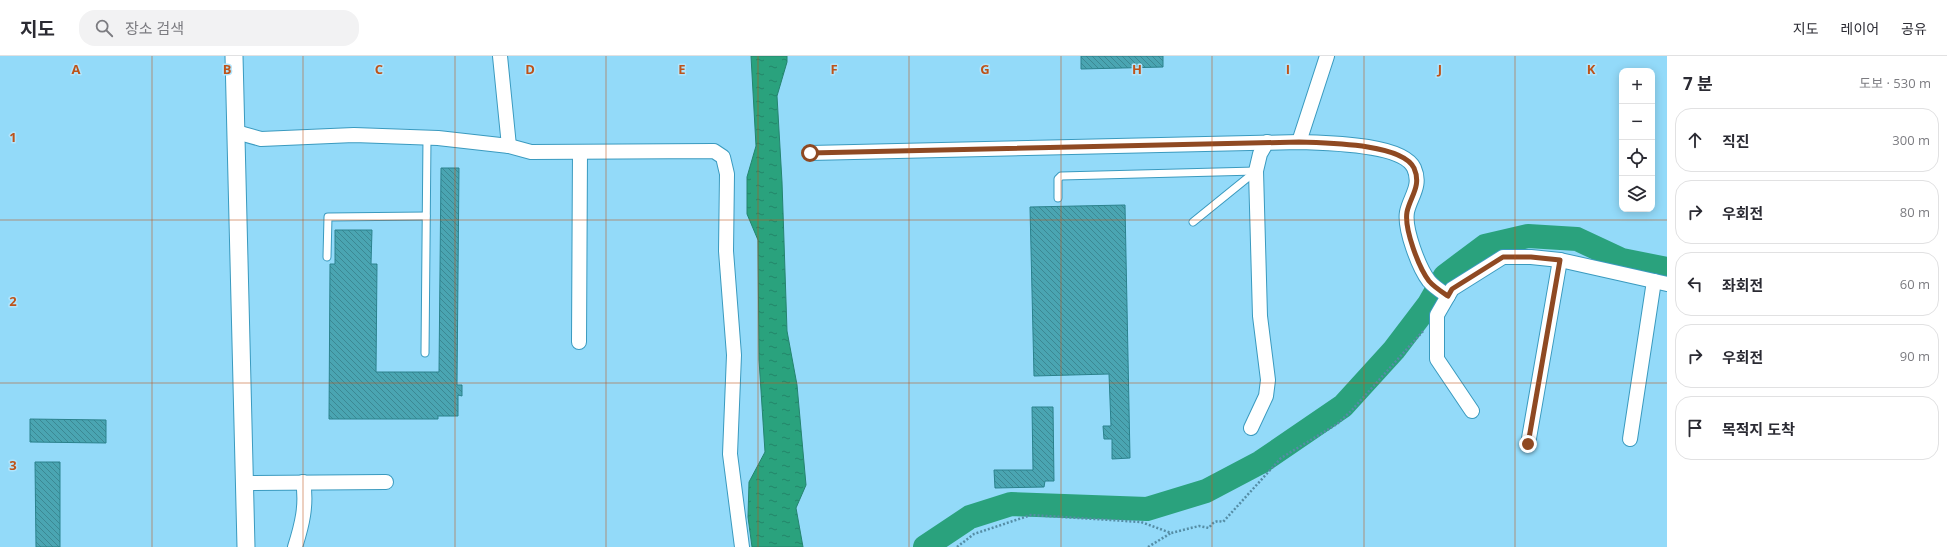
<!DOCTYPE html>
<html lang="ko">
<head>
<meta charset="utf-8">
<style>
	:root { --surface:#fff; --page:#f2f2f3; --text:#2b2b33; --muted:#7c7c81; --line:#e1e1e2 }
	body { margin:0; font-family:"Open Sans","Noto Sans KR",sans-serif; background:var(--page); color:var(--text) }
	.controls { position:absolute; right:12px; top:12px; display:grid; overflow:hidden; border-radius:8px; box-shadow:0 2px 10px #0003 }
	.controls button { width:36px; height:36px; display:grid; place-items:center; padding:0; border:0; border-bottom:1px solid var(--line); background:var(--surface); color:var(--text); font:20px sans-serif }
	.stop { position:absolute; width:12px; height:12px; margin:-9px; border:3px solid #8f4922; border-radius:50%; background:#fff }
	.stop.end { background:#8f4922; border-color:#fff; box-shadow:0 1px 4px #0008 }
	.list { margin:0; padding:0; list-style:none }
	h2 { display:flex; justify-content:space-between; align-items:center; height:52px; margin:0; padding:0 16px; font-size:17px }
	h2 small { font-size:13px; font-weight:400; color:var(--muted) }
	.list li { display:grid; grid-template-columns:26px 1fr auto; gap:12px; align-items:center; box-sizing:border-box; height:64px; margin:0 8px 8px; padding:0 8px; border:1px solid var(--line); border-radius:16px }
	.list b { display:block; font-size:15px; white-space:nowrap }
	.list em { font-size:13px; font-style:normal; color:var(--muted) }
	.icon { flex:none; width:22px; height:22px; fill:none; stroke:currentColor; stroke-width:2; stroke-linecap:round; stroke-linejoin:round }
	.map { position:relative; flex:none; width:1667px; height:491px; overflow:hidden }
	header { display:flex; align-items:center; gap:24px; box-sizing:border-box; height:56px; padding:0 20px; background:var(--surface); border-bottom:1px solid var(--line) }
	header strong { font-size:19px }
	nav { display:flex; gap:22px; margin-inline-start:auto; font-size:14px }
	.search { width:280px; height:36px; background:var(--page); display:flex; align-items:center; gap:10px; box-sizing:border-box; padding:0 14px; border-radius:16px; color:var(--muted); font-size:15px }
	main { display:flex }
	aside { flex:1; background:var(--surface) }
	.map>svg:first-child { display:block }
</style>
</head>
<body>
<header>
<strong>지도</strong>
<div class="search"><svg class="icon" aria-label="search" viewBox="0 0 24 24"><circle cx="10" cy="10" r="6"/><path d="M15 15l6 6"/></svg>장소 검색</div>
<nav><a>지도</a><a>레이어</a><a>공유</a></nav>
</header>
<main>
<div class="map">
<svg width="1667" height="491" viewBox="0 0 1667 491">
	<defs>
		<pattern id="water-ripples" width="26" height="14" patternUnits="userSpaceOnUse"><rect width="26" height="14" fill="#2aa27d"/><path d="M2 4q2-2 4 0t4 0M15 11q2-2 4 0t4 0" fill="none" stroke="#238569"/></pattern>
		<pattern id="building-back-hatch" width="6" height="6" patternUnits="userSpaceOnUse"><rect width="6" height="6" fill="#4aa5b2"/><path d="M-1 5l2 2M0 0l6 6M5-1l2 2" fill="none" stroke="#3c8893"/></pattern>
	</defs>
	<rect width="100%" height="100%" fill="#93daf9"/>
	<path fill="url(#water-ripples)" stroke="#24846f" d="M751,0h36v6l-10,34 5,86 5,149 10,54 9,100 -10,23 7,39h-51l-4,-30 1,-35 16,-30 -6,-92 -1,-120 -11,-26v-37l9,-31z"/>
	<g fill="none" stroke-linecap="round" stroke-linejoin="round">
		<path stroke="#2aa27d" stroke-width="24" d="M925,491l45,-30 41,-13 136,5 59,-18 55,-29 82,-56 51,-56 35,-46 16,-28 40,-30 43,-10 49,3 45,21 45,9"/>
	</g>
	<g fill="url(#building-back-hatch)" stroke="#2a828d">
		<path d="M1081,0h82v11l-82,2z"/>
		<path d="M441,112h18l-2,217h5v11l-4,-1v21h-20v3h-109l1,-155h5v-34h37l-1,34h6l-1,108h63z"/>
		<path d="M1125,149l5,253 -18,1v-20h-8l-1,-13h8l-2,-52 -75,2 -4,-169z"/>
		<path d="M1032,351h21l1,74h-9l-1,6 -49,1 -1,-18h39z"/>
		<path d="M30,363l76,1v23l-76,-1z"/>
		<path d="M35,406h25v85h-24z"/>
	</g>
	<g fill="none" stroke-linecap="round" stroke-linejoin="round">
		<defs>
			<g id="service">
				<path d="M1058,142v-19l3,-3 195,-5"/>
				<path d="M1193,166l63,-51"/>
				<path d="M327,201l1,-40 98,-1"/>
				<path d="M425,297l2,-215"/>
			</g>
			<g id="minor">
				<path d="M500,0l9,90"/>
				<path d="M236,76l25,7 93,-4 84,3 71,8 22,6 183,-1 9,6 4,17 -1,77 8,104 -4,99 12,93"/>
				<path d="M1299,86l28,-86"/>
				<path d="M810,97l489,-11c25,1 103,1 115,26 8,18 -4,29 -7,44 -3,17 12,56 22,69 5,6 13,11 19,15"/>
				<path d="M579,286l1,-190"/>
				<path d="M1472,355l-35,-52v-44l15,-26 51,-32h28l29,3 107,24"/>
				<path d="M1251,372l15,-32 2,-16 -8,-64 -4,-145 4,-17 7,-12"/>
				<path d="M1630,383l24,-158"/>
				<path d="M1528,388l32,-184"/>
				<path d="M244,427l142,-1"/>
				<path d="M295,491c7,-22 12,-42 8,-65"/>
			</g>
			<path id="tertiary" d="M234,0l12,491"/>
		</defs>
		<use href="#service" stroke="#3a9abf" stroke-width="9"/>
		<use href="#minor" stroke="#3a9abf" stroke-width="16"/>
		<use href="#tertiary" stroke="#3a9abf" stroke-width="19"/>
		<g stroke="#558da5" stroke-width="2.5" stroke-dasharray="2 2" stroke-linecap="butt">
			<path d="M957,491l17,-13 57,-19 110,7 30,11 28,-7 10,2c4,-6 7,-8 14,-6l58,-64 56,-34 14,-13 73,-81"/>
			<path d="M1148,491l23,-14"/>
		</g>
		<use href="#service" stroke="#fff" stroke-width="7"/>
		<use href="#minor" stroke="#fff" stroke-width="14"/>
		<use href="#tertiary" stroke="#fff" stroke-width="17"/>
	</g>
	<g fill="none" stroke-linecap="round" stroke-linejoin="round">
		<path stroke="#8f4922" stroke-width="5" d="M810,97l489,-11c25,1 103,1 115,26 8,18 -4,29 -7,44 -3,17 12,56 22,69 5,6 13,11 19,15l4,-7 51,-32h28l29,3 -32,184"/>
	</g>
	<path fill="none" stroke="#be5319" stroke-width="1" stroke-opacity="0.55" d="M152,0v491M303,0v491M455,0v491M606,0v491M758,0v491M909,0v491M1061,0v491M1212,0v491M1364,0v491M1515,0v491M0,164h1667M0,327h1667"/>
	<g font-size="13" text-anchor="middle" font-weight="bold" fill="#be5319" stroke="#b1e4fc" stroke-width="3" stroke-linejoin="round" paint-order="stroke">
		<text x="76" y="18">A</text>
		<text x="227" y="18">B</text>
		<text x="379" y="18">C</text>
		<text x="530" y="18">D</text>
		<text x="682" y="18">E</text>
		<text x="834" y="18">F</text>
		<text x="985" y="18">G</text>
		<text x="1137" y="18">H</text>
		<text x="1288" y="18">I</text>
		<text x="1440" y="18">J</text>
		<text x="1591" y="18">K</text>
		<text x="13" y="86">1</text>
		<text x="13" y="250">2</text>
		<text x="13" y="414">3</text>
	</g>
</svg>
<div class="controls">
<button>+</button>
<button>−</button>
<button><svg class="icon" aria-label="locate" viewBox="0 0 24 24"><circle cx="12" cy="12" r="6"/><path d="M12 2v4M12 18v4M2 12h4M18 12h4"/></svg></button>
<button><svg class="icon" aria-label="layers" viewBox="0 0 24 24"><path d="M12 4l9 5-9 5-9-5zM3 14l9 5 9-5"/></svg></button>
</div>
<div class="stop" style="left:810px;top:97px"></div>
<div class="stop end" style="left:1528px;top:388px"></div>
</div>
<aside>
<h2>7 분<small>도보 · 530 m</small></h2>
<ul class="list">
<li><svg class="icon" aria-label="ahead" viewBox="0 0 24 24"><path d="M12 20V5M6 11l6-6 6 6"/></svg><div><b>직진</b></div><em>300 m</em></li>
<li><svg class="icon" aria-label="right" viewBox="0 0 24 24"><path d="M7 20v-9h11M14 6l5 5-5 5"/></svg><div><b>우회전</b></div><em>80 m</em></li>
<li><svg class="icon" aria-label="left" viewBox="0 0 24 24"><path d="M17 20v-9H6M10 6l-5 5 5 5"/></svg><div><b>좌회전</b></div><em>60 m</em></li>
<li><svg class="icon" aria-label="right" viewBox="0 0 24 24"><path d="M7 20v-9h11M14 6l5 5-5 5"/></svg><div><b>우회전</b></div><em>90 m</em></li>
<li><svg class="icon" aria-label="arrive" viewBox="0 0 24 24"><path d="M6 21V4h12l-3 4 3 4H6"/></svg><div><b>목적지 도착</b></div></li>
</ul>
</aside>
</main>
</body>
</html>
